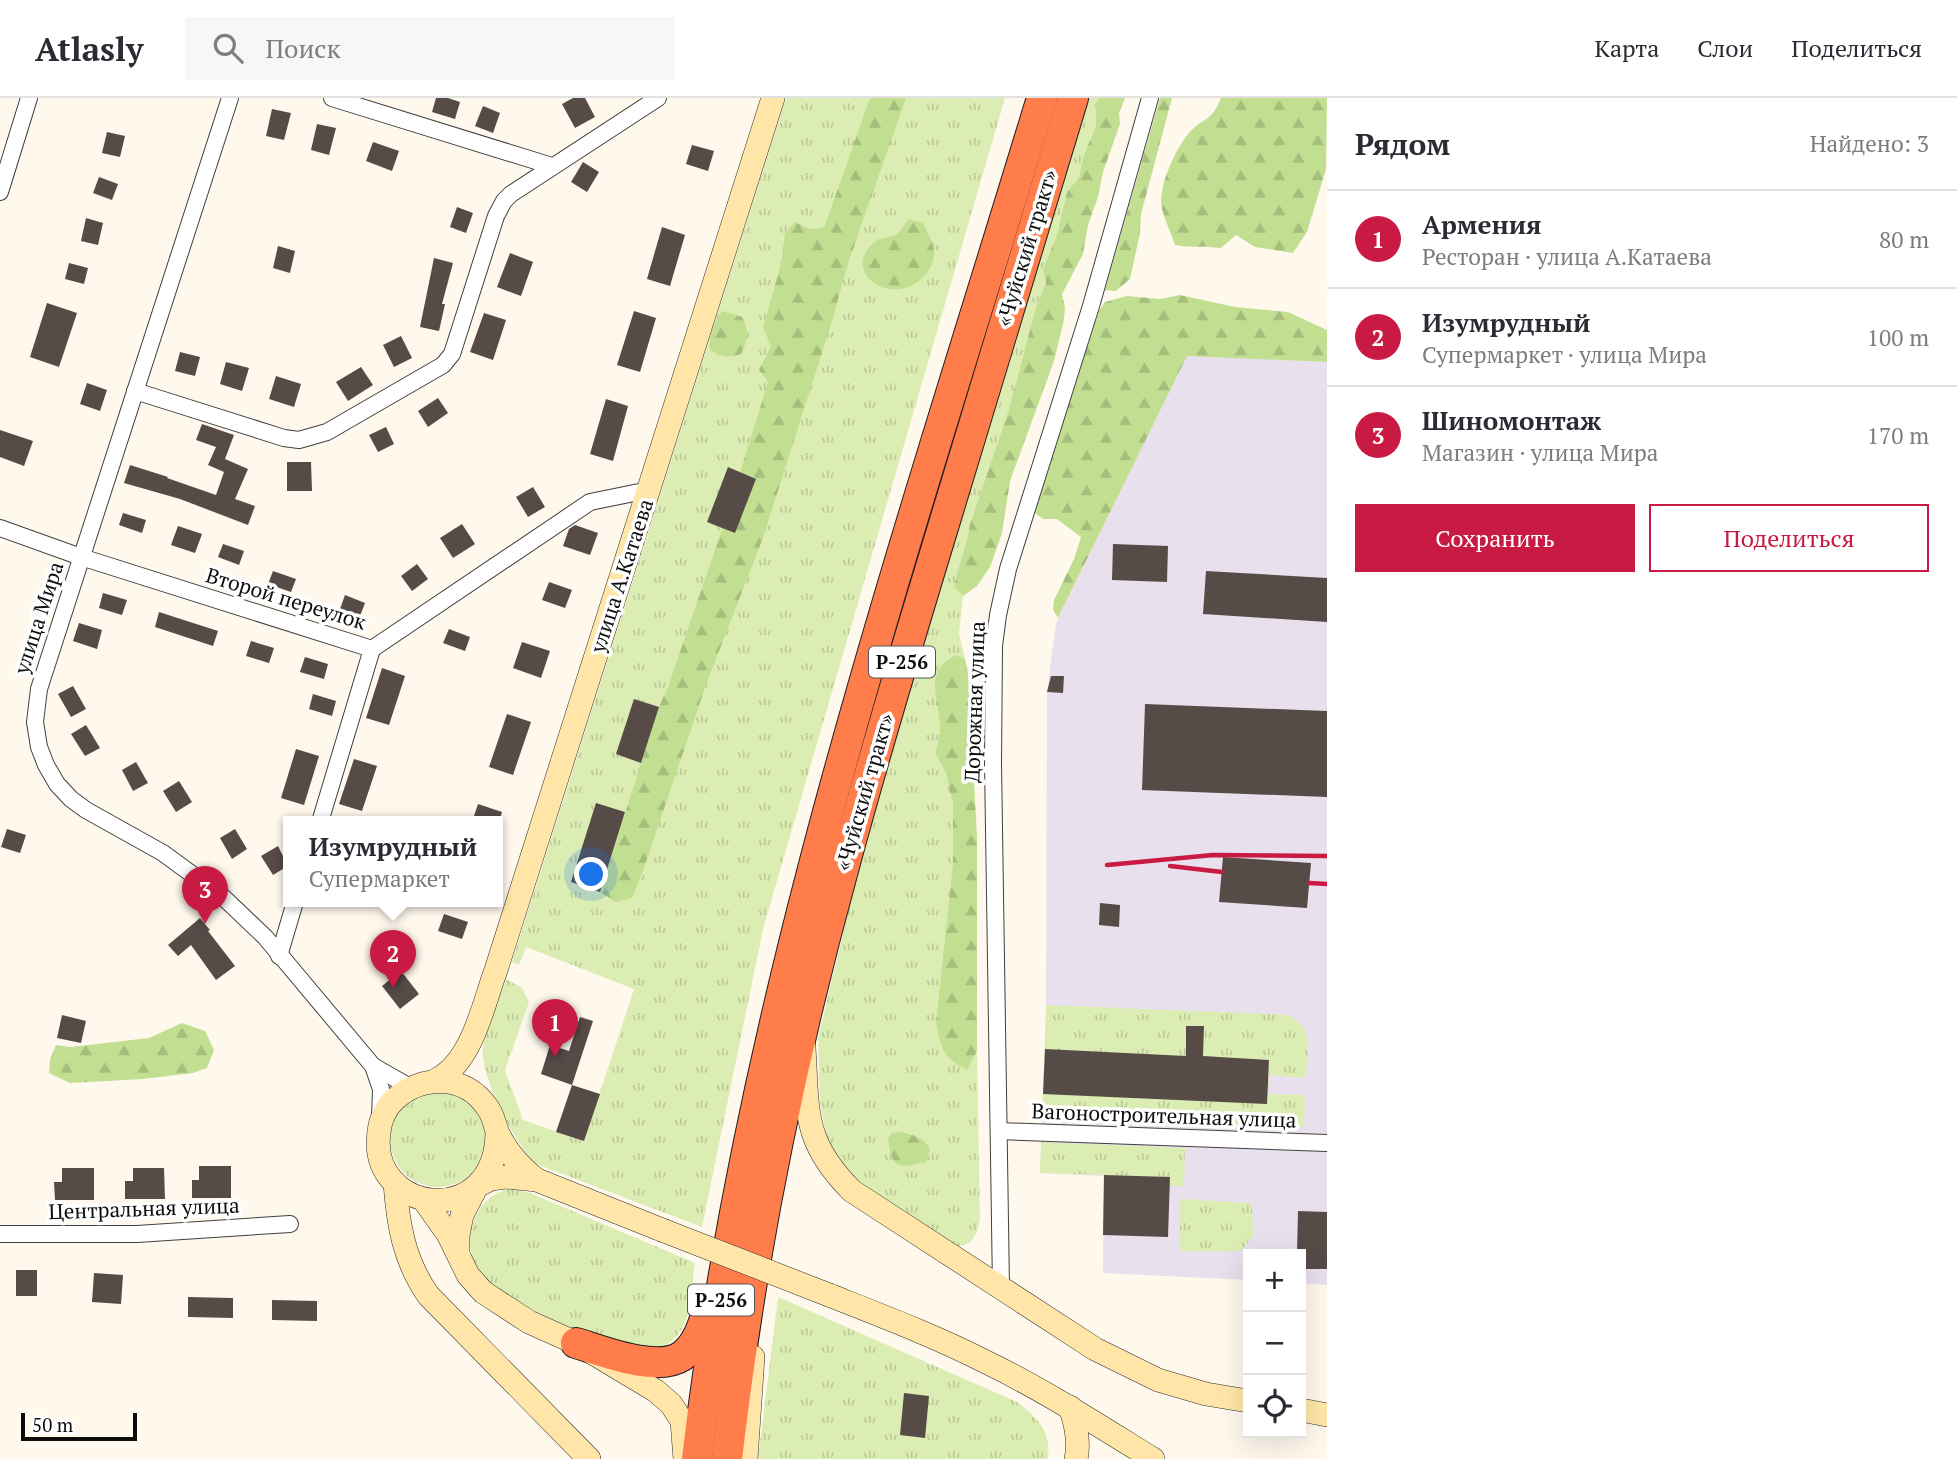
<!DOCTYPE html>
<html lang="ru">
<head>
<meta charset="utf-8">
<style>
	:root { --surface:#fff; --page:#f7f7f7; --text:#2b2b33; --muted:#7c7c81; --line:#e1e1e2; --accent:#c81a42 }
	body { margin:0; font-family:"PT Serif",serif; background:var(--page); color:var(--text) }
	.controls { position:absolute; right:21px; bottom:21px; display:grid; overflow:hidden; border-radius:0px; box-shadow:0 7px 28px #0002 }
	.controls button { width:63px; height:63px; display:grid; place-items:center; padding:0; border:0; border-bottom:2px solid var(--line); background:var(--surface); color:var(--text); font:35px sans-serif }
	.scale { position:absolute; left:21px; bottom:18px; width:116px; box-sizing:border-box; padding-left:7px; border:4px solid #0d0d0d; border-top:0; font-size:19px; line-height:24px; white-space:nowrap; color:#0d0d0d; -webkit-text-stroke:5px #fff; paint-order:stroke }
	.you { position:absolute; left:592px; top:777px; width:24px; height:24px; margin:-18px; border:5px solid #fff; border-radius:50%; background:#1a73e8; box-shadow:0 0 0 10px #1a73e833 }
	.badge { display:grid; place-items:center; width:46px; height:46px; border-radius:50%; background:var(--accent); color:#fff; font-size:23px; font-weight:700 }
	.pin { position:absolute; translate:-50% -58px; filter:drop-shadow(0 2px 4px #0008) }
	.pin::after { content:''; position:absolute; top:37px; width:24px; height:21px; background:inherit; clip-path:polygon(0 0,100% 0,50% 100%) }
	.popup { position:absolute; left:283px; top:718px; width:220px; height:91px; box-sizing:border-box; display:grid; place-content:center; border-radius:0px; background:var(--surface); filter:drop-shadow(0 2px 5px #0005); font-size:23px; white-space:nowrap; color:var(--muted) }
	.popup b { font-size:26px; color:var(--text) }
	.popup::after { content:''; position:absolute; left:50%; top:100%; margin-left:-14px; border:14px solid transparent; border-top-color:var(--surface) }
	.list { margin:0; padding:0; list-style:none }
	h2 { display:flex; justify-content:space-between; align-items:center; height:91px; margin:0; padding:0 28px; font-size:30px }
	h2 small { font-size:23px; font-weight:400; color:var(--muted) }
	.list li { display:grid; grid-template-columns:46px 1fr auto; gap:21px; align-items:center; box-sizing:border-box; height:98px; padding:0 28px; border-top:2px solid var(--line) }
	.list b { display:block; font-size:26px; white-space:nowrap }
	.list p { margin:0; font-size:23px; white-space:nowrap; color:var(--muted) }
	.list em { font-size:23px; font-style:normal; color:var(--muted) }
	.actions { display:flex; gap:14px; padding:21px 28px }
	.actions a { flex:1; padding:16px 0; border:2px solid var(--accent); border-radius:0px; text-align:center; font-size:24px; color:var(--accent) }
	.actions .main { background:var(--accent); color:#fff }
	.icon { flex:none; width:38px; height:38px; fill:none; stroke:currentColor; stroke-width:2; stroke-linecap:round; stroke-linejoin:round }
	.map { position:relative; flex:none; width:1327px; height:1361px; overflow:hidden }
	header { display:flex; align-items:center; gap:42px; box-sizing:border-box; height:98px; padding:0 35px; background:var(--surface); border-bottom:2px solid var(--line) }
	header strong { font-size:33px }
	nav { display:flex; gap:38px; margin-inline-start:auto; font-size:24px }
	.search { width:490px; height:63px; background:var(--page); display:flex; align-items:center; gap:18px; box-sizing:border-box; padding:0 24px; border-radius:0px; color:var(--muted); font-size:26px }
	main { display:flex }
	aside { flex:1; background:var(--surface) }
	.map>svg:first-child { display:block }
</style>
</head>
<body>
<header>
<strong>Atlasly</strong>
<div class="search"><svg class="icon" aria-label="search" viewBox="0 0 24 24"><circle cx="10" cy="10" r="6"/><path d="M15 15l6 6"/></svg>Поиск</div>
<nav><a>Карта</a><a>Слои</a><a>Поделиться</a></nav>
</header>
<main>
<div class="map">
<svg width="1327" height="1361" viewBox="0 0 1327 1361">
	<defs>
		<pattern id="grass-tufts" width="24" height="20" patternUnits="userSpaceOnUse" patternTransform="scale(1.75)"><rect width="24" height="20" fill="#dcedb3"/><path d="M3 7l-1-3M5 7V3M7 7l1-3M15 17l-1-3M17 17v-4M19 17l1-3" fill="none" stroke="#bcca99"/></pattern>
		<pattern id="forest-firs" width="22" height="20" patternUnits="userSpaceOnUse" patternTransform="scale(1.75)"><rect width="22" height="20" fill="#c2df91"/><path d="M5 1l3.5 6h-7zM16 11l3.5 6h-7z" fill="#a6be7c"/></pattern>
	</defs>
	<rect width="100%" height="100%" fill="#fff8ed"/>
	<path fill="#e9e0ed" d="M1187,257l140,7v923l-26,-2v-29h-53v26l-145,-7 1,-97 -64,-3 6,-152 1,-329 9,-69z"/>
	<g fill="url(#grass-tufts)">
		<path d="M786,0h219l-242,831 -61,298 -166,-63c-20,-17 -58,-92 -53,-118 5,-22 16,-45 23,-67l16,9 7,14 -24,68 18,50 61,21 50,-152 -108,-42 -7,18 -7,-3z"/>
		<path d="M1082,0h17l-3,6v22l-13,31 -4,20 -12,15 -10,43 -14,34 3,14 -9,20 -28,106 -39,115c-3,22 -12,41 -16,63l9,9 -4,38 6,25 -8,-4 -22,98 11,20 7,32v57l-17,160 31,47 10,-18 3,168c-3,16 -6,25 -23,28l-78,-50 -26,-19 -11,-12 -15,-27 -7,-37 -2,-63 47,-200z"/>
		<path d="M1046,907l243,10c26,15 18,36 17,63l-37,-3 -1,19 37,1 -1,31 -262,-7z"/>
		<circle cx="438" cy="1041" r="48"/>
		<path d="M1041,1044l144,6 -1,38h-15v-9l-129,-4z"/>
		<path d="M512,1091l18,4 165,70c-4,24 -2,58 -21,76 -29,30 -166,-34 -190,-62 -16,-18 -19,-45 -6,-65 8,-13 18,-22 34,-23z"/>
		<path d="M1180,1101l72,4 1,33 -12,15h-61z"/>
		<path d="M778,1199l239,105c21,16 34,29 31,57h-290z"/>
	</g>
	<g fill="url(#forest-firs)">
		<path d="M870,0h36l-57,162 -17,61 -69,217 -56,144 -65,192 -10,24 -16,4 -16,-10 59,-185 9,-20 60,-175 40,-130 -9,-12 12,-24 -8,-18 18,-64 4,-30 10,-12 15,7 14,-1z"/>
		<path d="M1099,0h26l-6,15 1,11 -17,48 -5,25 -10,28 -5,29 -21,40 3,14 -1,12 -10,41 -44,120 -8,52 -12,34 -13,19 -14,10 -9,-9c4,-22 13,-41 16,-63l39,-115 28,-106 9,-20 -3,-14 14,-34 10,-43 12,-15 4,-20 13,-31v-23z"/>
		<path d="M1160,0h12l-31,116 -1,19 -10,46 -14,12 -11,-1z"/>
		<path d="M1221,0h106l-1,71 -19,63 -14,21 -38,-6 -19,-12 -15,13c-16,-2 -31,0 -46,-3 -4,-12 -10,-24 -13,-36 -5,-20 13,-60 27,-76 14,-16 22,-10 32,-35z"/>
		<path d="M909,121l14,4c4,9 11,19 11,30 0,18 -17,34 -34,36 -23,4 -47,-17 -33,-39 10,-15 25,-11 32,-18 4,-3 6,-9 10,-13z"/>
		<path d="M1180,197l55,12 53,5 39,18v32l-140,-6 -129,262 -5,-8 1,-10 20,-41 7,-22 -24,-18h-14l-9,-7 65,-201 6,-9 22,-6 33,3z"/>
		<path d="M722,213l20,6c8,13 6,23 -1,37 -13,4 -19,3 -31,-4 -2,-15 3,-26 12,-39z"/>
		<path d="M957,557l8,4 3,14 9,163v215l-10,19c-25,-13 -26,-22 -31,-48l17,-160v-57l-7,-32 -11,-20c2,-7 4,-15 5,-23 1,-27 -20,-60 17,-75z"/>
		<path d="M182,925l23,8 9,19 -7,18 -14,5 -50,6 -73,4 -21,-10 1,-14 6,-14 15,2 78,-9z"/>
		<path d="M900,1034c10,2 25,6 30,17l-4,13c-28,7 -34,7 -38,-23l4,-6z"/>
	</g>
	<g fill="#574b48">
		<path d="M436,0h12l12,4 -5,17 -23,-7z"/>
		<path d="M573,0h12l10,19 -20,11 -13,-24z"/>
		<path d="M483,8l17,7 -7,20 -18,-7z"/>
		<path d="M272,11l19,4 -7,27 -18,-4z"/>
		<path d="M317,26l19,4 -7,27 -18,-5z"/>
		<path d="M107,34l18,4 -5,21 -18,-4z"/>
		<path d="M373,44l26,9 -7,20 -26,-10z"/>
		<path d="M692,47l22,6 -6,20 -22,-7z"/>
		<path d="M583,64l16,10 -12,20 -16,-10z"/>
		<path d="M99,79l19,7 -6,16 -19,-7z"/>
		<path d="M457,109l16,6 -7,20 -16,-6z"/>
		<path d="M86,120l17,5 -5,22 -17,-4z"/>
		<path d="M662,129l23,8 -15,51 -23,-7z"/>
		<path d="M278,148l17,5 -5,22 -17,-5z"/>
		<path d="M510,155l23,9 -12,34 -24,-9z"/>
		<path d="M434,160l19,5 -11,41h3l-6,27 -19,-4z"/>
		<path d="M69,165l19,5 -4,16 -19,-5z"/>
		<path d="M47,205l30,10 -18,54 -29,-10z"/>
		<path d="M634,213l22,7 -16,54 -23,-7z"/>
		<path d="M484,215l22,7 -13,40 -23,-8z"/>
		<path d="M401,238l11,22 -18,9 -11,-22z"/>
		<path d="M180,254l20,5 -5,19 -20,-5z"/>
		<path d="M226,264l23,6 -7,23 -22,-7z"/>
		<path d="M361,269l12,18 -25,16 -12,-19z"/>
		<path d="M276,278l25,8 -7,23 -25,-8z"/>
		<path d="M87,285l20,7 -7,21 -20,-7z"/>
		<path d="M438,300l10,15 -20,14 -10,-16z"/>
		<path d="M606,301l22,7 -15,55 -23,-7z"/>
		<path d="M202,326l32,11 -9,24 23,10 -13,30 20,7 -7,19 -68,-26 -56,-16 6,-18 38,12 -1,1 49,17 8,-23 -16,-7 8,-18 -20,-7z"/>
		<path d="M386,329l8,17 -16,8 -9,-17z"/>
		<path d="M0,332l33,11 -9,25 -24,-9z"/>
		<path d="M287,364h24l1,29h-25z"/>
		<path d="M728,369l28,12 -21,54 -28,-11z"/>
		<path d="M533,389l12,20 -17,10 -12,-20z"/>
		<path d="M123,415l23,7 -4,13 -23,-8z"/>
		<path d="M462,426l13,20 -22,14 -13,-20z"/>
		<path d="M575,427l23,8 -8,22 -27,-9 6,-17z"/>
		<path d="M178,428l24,8 -7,19 -24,-8z"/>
		<path d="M223,446l21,7 -5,14 -21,-8z"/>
		<path d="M1113,446l55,2 -1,36 -55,-2z"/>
		<path d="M417,466l11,15 -16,12 -11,-15z"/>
		<path d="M273,473l23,8 -5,13 -23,-8z"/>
		<path d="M1206,473l121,7v44l-124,-8z"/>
		<path d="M549,484l23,8 -7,18 -23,-8z"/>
		<path d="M103,495l24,7 -5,15 -23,-7z"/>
		<path d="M345,497l20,8 -5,13 -20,-7z"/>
		<path d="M159,514l59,19 -5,15 -58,-19z"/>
		<path d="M79,525l23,7 -5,19 -24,-8z"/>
		<path d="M449,531l21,8 -5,14 -22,-8z"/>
		<path d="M251,543l23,7 -5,15 -23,-7z"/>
		<path d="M522,544l28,9 -9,27 -28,-10z"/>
		<path d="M305,559l23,7 -4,15 -24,-7z"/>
		<path d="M382,570l23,8 -16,49 -23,-7z"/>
		<path d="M1051,578h13l-1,17 -16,-1z"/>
		<path d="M73,588l13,23 -15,8 -13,-23z"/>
		<path d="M313,596l23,7 -4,15 -23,-7z"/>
		<path d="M634,601l25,8 -18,56 -25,-9z"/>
		<path d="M1145,606l182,7v86l-185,-7z"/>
		<path d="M507,616l24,8 -18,53 -24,-8z"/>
		<path d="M86,627l14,23 -15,8 -14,-22z"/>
		<path d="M296,651l23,7 -15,49 -23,-7z"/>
		<path d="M354,661l23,7 -15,45 -23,-7z"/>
		<path d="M136,664l12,21 -15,8 -11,-21z"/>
		<path d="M179,683l13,21 -16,10 -13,-21z"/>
		<path d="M596,705l29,9 -25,80 -29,-10z"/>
		<path d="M478,706l24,8 -3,10h-27z"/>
		<path d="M7,731l19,6 -6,18 -19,-6z"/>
		<path d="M235,731l12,20 -15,10 -12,-21z"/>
		<path d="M278,748l10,20 -15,9 -12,-19z"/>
		<path d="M1223,759l88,6 -4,45 -88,-6z"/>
		<path d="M1100,805l20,2 -1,22 -20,-2z"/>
		<path d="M444,816l24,8 -6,17 -24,-8z"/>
		<path d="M200,820l10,12 -2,1 27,35 -19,14 -25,-35 -13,11 -10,-11z"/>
		<path d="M401,873l18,23 -19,15 -18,-23z"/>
		<path d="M62,917l24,6 -5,22 -24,-5z"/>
		<path d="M580,919l13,4 -21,64 -31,-11 9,-29 19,6z"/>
		<path d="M1186,928h18l-1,30 66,4 -2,44 -224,-10 2,-45 141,7z"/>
		<path d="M572,987l28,9 -16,47 -28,-9z"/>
		<path d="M199,1068h32v32h-39v-18h7z"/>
		<path d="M62,1070h32v32h-39l-1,-18h8z"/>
		<path d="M133,1070h31l1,31h-40v-18h8z"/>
		<path d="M1104,1077l66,2 -2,60 -65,-2z"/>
		<path d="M1298,1113l29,1v57h-26v-15h-4z"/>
		<rect x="16" y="1172" width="21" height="26"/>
		<path d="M94,1175l29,2 -2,29 -29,-2z"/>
		<path d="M188,1199l45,1v20l-45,-1z"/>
		<path d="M272,1202l45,1v20l-45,-1z"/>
		<path d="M904,1295l25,3 -4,42 -25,-3z"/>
	</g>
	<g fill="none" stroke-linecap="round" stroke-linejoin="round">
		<defs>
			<g id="street">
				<path d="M230,0l-191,591 -4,33 4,25 7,18 11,19 14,15 15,11 77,43 60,44 42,40 108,129 37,21"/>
				<path d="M332,0l220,68"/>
				<path d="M0,94l29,-94"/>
				<path d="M135,293l149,47 15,2 28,-8 116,-67 9,-11 44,-138 8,-15 7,-7 147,-96"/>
				<path d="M0,430l81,29 291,92"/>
				<path d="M372,551l218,-147 59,-12"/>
				<path d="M320,724l52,-173"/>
				<path d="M279,858l16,-54"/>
				<path d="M373,968l8,23 -1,29"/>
				<path d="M999,1033l328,12"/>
				<path d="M0,1136h137l153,-10"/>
				<path d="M1001,1190l-8,-525 1,-117 4,-31 10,-46 83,-263 59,-208"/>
			</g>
			<g id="secondary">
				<path d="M804,950c4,65 -1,94 48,143l243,158 63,31 48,14 42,7"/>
				<path d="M436,982c36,-17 47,-75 60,-110l277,-872"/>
				<path d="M497,1033c0,101 -130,83 -118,1 1,-12 7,-25 16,-33 27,-24 70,-25 92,8 6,7 7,16 10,24 9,20 23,36 40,49"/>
				<path d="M395,1085c3,42 9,77 33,112l161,164"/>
				<path d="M423,1101l25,35 20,41 15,17 46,30 47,21 80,48 15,13 11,17 3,38"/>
				<path d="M458,1154v-17l4,-20 15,-29 14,-7 14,-2 32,3 125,50"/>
				<path d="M829,1197c53,21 106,41 157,67 58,28 112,63 167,97"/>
				<path d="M1070,1309c6,17 10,34 6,52"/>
				<path d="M1301,1312l26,5"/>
				<path d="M746,1361l7,-102"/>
			</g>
			<g id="highway">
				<path d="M576,1245c27,8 80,30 106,13 15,-11 21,-30 26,-47"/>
				<path d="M697,1361c55,-467 209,-913 345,-1361"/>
				<path d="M727,1361c23,-198 63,-397 116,-589 31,-116 66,-231 101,-346 43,-142 86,-284 129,-426"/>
			</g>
		</defs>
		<use href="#street" stroke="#404040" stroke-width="18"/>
		<use href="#secondary" stroke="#2f2f2f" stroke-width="24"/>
		<use href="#highway" stroke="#1e1e1e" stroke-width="32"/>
		<use href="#street" stroke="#fff" stroke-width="16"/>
		<use href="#secondary" stroke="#ffe6a8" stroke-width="23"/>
		<use href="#highway" stroke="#ff7d4b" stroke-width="30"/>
		<g stroke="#c81a42" stroke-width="4.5">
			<path d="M1107,767l106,-10 114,1"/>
			<path d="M1170,768l52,6"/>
			<path d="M1309,785l18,1"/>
		</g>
		<defs>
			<path id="secondary-bridge" d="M662,1132l167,65"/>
		</defs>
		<use href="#secondary-bridge" stroke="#2f2f2f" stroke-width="24" stroke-linecap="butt"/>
		<use href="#secondary-bridge" stroke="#ffe6a8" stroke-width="23"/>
	</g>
	<g text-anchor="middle" stroke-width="7" stroke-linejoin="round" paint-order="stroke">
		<g fill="#fff" stroke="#565656" stroke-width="2">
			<rect x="869" y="548.5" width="66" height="31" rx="5"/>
			<rect x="688" y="1186.5" width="66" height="31" rx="5"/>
		</g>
		<g font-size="19" font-weight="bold" fill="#0d0d0d">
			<text x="902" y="571">Р-256</text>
			<text x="721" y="1209">Р-256</text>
		</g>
		<g font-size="21" fill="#0d0d0d" stroke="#fff">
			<text transform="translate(1027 150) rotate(-73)" y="7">«Чуйский тракт»</text>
			<text transform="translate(622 478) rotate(-72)" y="7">улица А.Катаева</text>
			<text transform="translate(286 501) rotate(17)" y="7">Второй переулок</text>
			<text transform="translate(39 520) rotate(-72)" y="7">улица Мира</text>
			<text transform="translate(975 604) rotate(-88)" y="7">Дорожная улица</text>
			<text transform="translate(865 694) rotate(-74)" y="7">«Чуйский тракт»</text>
			<text transform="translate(1164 1018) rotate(2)" y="7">Вагоностроительная улица</text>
			<text transform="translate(144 1111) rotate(-2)" y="7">Центральная улица</text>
		</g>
	</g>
</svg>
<div class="controls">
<button>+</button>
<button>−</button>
<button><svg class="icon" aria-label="locate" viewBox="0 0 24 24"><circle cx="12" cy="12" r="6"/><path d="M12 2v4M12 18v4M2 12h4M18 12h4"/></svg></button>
</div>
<div class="scale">50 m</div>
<div class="you"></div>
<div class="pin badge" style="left:555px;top:959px">1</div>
<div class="pin badge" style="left:393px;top:890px">2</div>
<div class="popup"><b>Изумрудный</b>Супермаркет</div>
<div class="pin badge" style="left:205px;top:826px">3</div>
</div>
<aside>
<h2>Рядом<small>Найдено: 3</small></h2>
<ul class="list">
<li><span class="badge">1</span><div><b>Армения</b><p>Ресторан · улица А.Катаева</p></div><em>80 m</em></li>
<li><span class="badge">2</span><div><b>Изумрудный</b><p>Супермаркет · улица Мира</p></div><em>100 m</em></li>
<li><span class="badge">3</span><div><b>Шиномонтаж</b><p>Магазин · улица Мира</p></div><em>170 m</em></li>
</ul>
<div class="actions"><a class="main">Сохранить</a><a>Поделиться</a></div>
</aside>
</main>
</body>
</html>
